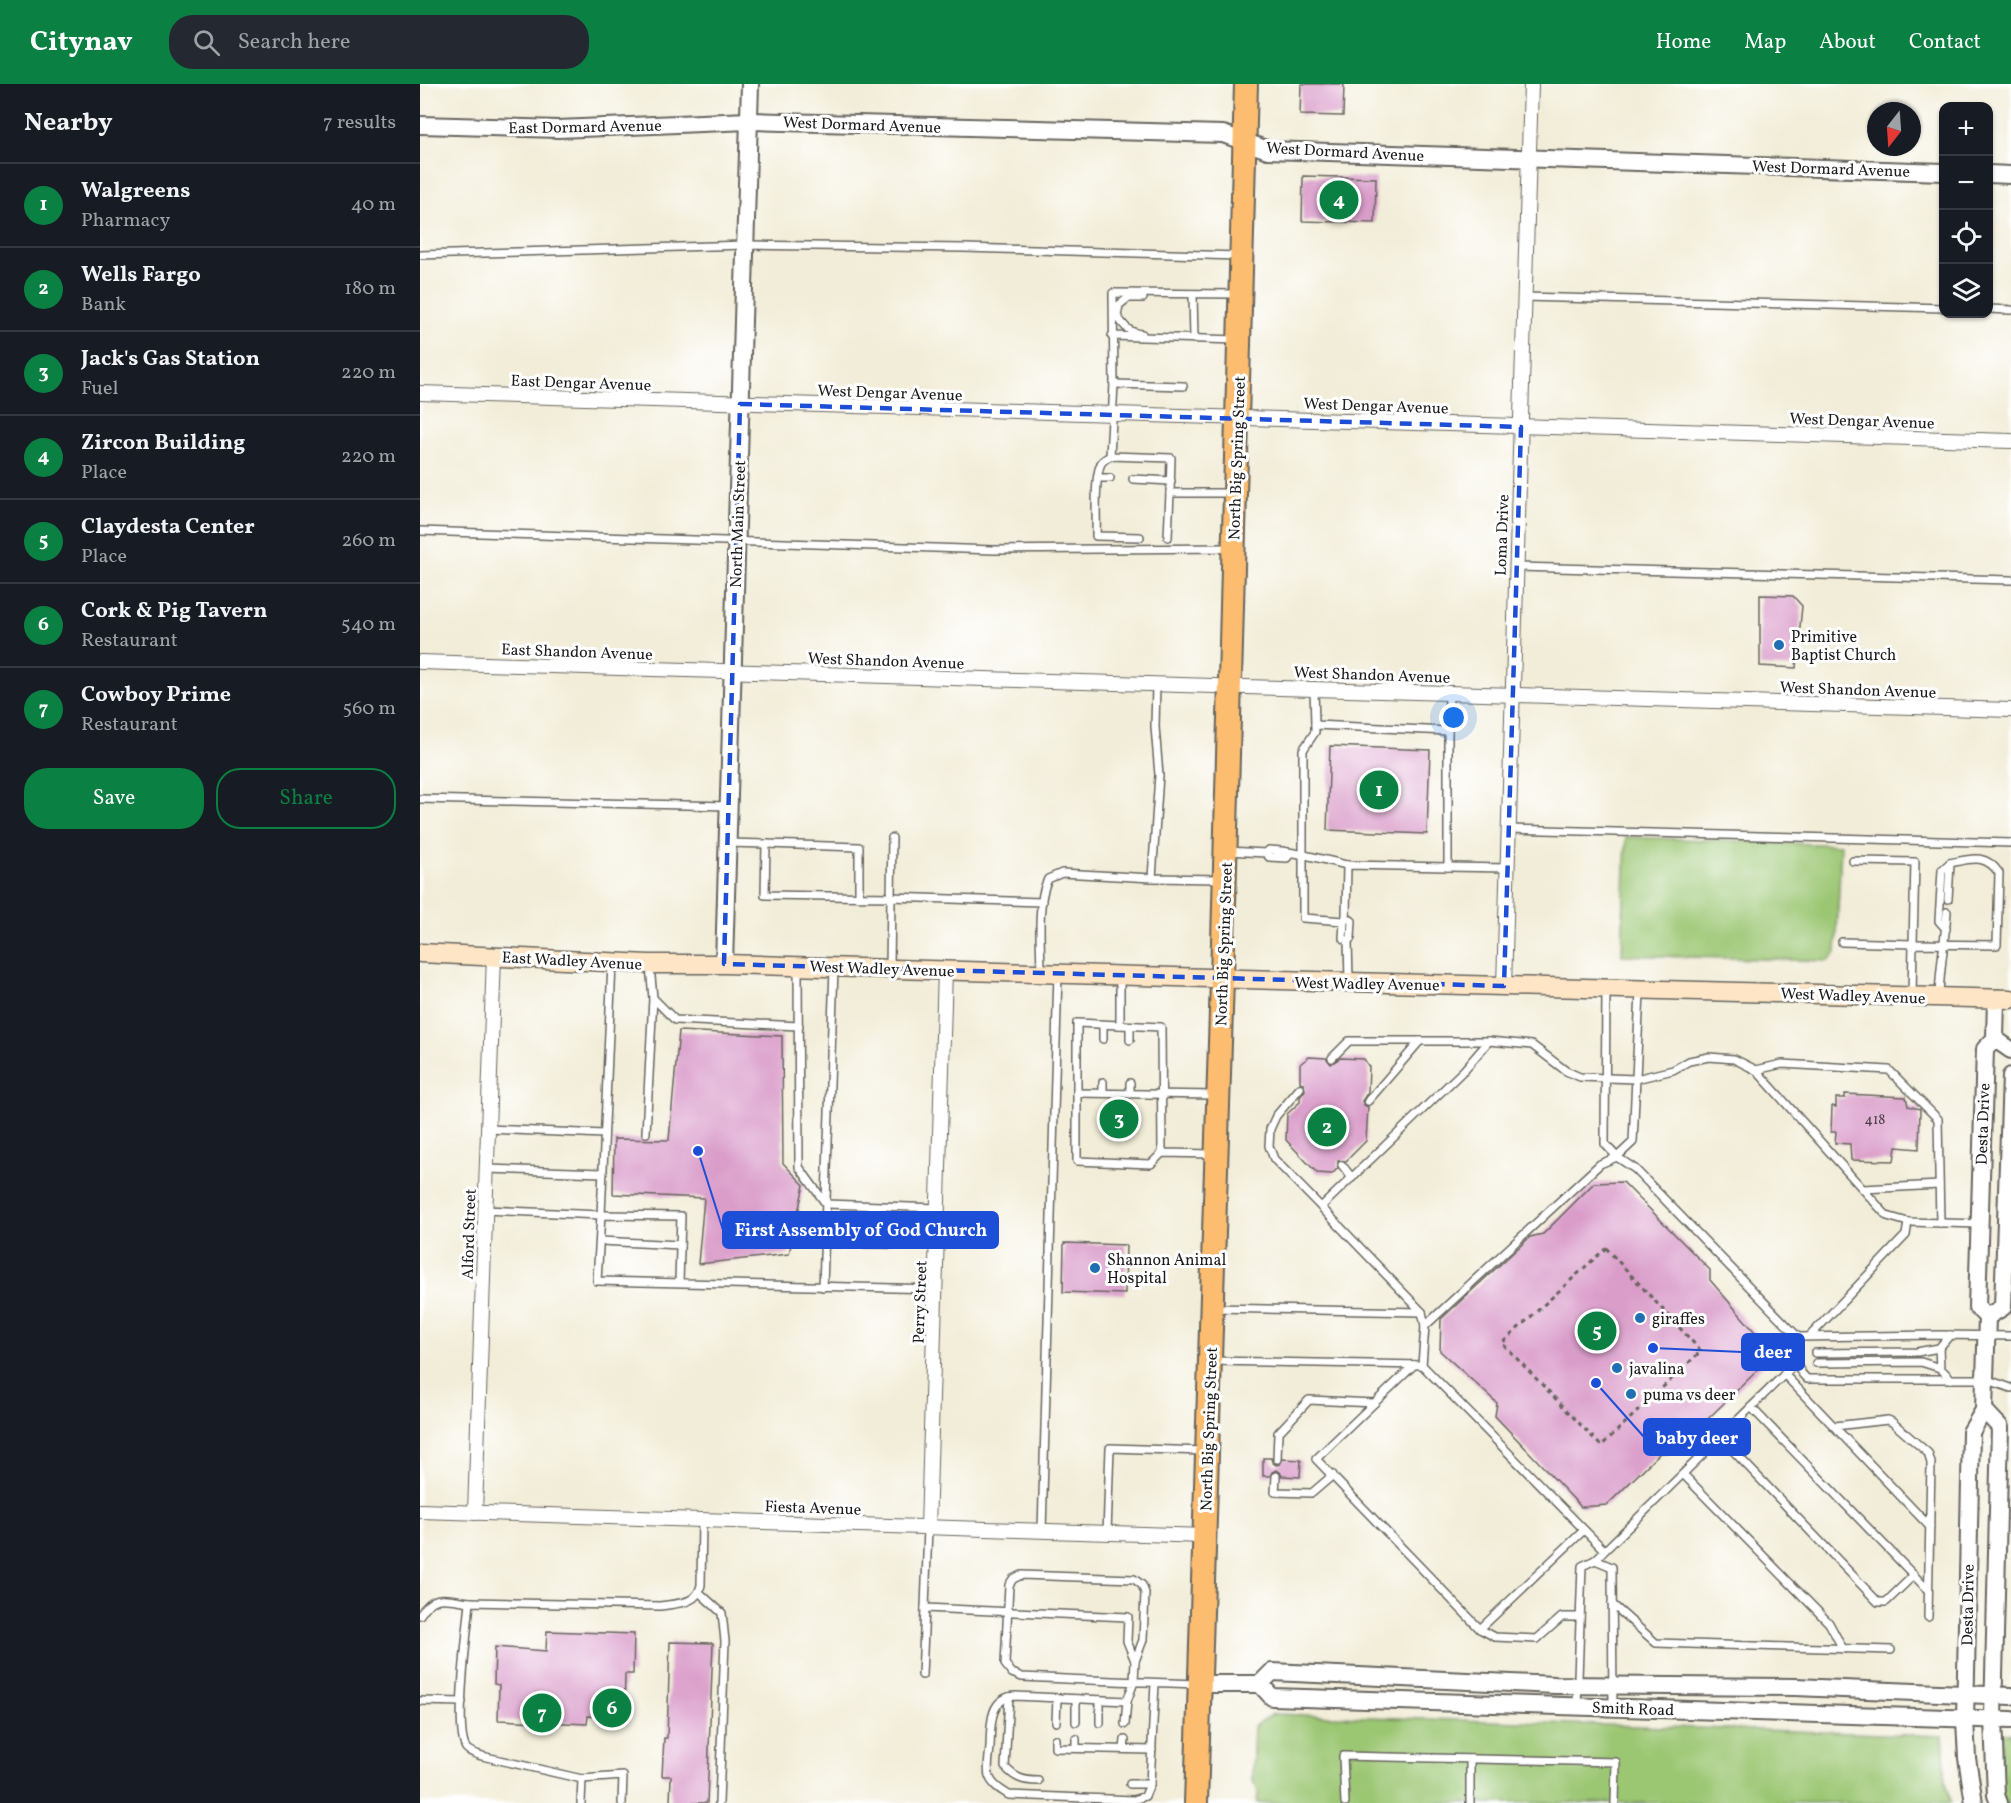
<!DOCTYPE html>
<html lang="en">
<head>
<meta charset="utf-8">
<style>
	:root { --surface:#171b24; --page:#242831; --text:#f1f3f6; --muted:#9ea1a6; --line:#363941; --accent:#0b8043 }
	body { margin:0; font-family:Vollkorn,serif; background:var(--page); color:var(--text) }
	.controls { position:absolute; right:18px; top:18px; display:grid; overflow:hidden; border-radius:12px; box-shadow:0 2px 4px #0004 }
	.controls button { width:54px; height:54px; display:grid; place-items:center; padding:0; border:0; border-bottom:2px solid var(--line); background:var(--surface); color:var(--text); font:30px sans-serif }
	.compass { position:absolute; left:1447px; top:18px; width:54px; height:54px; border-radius:50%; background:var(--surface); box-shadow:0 2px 4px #0004; rotate:197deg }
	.you { position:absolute; left:1034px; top:634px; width:21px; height:21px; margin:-15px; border:4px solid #fff; border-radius:50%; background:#1a73e8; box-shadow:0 0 0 9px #1a73e833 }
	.badge { display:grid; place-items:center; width:39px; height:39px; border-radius:50%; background:var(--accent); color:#fff; font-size:20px; font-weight:700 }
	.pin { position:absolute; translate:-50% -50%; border:3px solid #fff; box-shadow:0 2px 6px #0006 }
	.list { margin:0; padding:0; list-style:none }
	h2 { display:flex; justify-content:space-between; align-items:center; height:78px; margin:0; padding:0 24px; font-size:26px }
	h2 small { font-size:20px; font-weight:400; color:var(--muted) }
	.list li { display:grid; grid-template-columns:39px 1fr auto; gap:18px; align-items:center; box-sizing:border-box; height:84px; padding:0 24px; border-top:2px solid var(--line) }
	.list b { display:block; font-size:22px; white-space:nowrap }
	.list p { margin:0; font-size:20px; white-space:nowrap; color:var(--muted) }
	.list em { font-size:20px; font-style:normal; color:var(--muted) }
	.actions { display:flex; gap:12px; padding:18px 24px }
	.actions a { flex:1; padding:14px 0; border:2px solid var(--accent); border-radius:24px; text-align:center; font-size:21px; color:var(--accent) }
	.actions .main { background:var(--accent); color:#fff }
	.icon { flex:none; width:33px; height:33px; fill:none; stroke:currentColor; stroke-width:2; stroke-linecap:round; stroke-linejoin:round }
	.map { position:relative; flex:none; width:1591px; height:1719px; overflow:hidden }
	header { display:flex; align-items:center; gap:36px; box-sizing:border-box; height:84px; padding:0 30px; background:var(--accent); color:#fff }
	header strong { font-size:28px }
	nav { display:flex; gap:33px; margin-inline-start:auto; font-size:21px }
	.search { width:420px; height:54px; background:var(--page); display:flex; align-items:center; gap:15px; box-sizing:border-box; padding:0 21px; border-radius:24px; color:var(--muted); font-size:22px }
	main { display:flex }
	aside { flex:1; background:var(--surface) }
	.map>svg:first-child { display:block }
</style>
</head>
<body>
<header>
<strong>Citynav</strong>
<div class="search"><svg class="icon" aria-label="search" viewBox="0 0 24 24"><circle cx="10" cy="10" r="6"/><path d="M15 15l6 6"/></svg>Search here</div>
<nav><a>Home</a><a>Map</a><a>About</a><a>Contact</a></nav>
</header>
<main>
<aside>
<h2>Nearby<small>7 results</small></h2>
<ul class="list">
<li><span class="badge">1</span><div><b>Walgreens</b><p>Pharmacy</p></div><em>40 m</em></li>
<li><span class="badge">2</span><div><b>Wells Fargo</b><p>Bank</p></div><em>180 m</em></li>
<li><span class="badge">3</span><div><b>Jack's Gas Station</b><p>Fuel</p></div><em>220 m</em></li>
<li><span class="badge">4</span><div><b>Zircon Building</b><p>Place</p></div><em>220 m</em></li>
<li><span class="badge">5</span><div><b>Claydesta Center</b><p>Place</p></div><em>260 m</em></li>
<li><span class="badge">6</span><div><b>Cork &amp; Pig Tavern</b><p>Restaurant</p></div><em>540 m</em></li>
<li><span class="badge">7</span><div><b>Cowboy Prime</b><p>Restaurant</p></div><em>560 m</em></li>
</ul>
<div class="actions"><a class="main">Save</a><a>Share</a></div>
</aside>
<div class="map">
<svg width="1591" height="1719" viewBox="0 0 1591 1719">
	<rect width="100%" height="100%" fill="#fff"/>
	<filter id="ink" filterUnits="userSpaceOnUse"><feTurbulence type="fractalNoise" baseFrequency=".0167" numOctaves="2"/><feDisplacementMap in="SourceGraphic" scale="12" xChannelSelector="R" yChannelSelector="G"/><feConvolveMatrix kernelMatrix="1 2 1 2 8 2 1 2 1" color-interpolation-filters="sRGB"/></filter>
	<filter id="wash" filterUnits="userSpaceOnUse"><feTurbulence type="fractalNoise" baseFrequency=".008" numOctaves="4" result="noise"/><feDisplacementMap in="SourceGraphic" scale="24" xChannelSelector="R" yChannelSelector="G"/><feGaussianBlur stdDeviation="1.35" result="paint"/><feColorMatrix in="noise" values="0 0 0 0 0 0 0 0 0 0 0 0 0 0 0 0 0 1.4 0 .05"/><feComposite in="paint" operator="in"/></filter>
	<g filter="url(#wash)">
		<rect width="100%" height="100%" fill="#f2edd8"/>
		<g fill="#9bc672" stroke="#5c7147" stroke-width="1.5">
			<path d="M1206,753l215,8 -5,108 -8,8 -206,-6z"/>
			<path d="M853,1630l670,22 3,46 5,21h-694l1,-12 -6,-12 2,-53z"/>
			<path d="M1583,1649h8v70h-7l-5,-31z"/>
		</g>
		<g id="blocks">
			<g fill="#da9dca">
				<path d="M881,0h43l-1,32 -43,-1z"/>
				<path d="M883,92l73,2 -1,45 -73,-2z"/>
				<path d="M1340,511l33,1 9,10 -6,62 -36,-2z"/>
				<path d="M910,662l100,4 -3,84 -100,-4z"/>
				<path d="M259,947l103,5 1,127 21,22 -15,69 -91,10 6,-66 -91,-4 1,-55 55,1z"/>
				<path d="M889,973l17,1 5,6 9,-6 24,1 5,8 -1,25 -6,9 2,4 4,2 -2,34 -20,20h-8v7l-6,6 -15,-1 -31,-33 1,-26 13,-12v-5l5,-7 -1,-6 -4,-2v-18z"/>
				<path d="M1425,1010l61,3 2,9 12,3 -1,40 -23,-2 -2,14 -43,-1 -1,-16 -15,-1 1,-11h-5l1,-26 4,1v-9h9z"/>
				<path d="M1203,1098l87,88v10l57,66 -3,18 -90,88 -14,1 -53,52 -26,2 -86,-91 2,-13 -57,-52 1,-32 89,-82 13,-3 51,-51z"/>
				<path d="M644,1159l62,2 -1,49 -62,-2z"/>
				<path d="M843,1374h8l1,4 4,3 4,-1 3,-5 18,1 -1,17 -18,-1 -2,-4 -4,-2 -4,2 -2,4h-7z"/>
				<path d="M127,1547l87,3 -1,40h-8l-1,45 -36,-3 -1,8 -89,-4 1,-35 -5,-1 1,-37 51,4z"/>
				<path d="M250,1558l43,1 -6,160h-37l1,-27h-9l2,-38h3z"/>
			</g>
		</g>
	</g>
	<g filter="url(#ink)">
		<use href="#blocks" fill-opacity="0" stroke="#67655e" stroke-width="1.5"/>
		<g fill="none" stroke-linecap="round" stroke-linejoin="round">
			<defs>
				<g id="service">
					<path d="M0,171l325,-10 219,3 275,8"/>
					<path d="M773,210l1,45"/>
					<path d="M1104,213l420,11"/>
					<path d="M1568,225l23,1"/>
					<path d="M722,250c-13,-1 -18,-8 -25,-18l2,-11 9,-7h15"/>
					<path d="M692,252l124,4"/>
					<path d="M694,300l69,2"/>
					<path d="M690,372l4,-72 -1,-91 124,1"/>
					<path d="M678,394h12"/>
					<path d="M713,395l38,2"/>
					<path d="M0,447l574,19 236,-2"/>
					<path d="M720,453l-44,-1c1,-18 -2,-54 4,-70 1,-5 5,-7 10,-10l61,2 -1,35"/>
					<path d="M748,453l2,-44h62"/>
					<path d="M1096,483l495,13"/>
					<path d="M736,600l-1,43 4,48 -7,103 68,1"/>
					<path d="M894,605l1,36"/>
					<path d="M1028,647l1,-38"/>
					<path d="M0,715l308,7"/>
					<path d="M1089,745l502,14"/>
					<path d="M307,759l39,1"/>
					<path d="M807,767l39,2 3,4 18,1 3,-4"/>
					<path d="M846,769l3,-3c26,1 52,9 78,15"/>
					<path d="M1028,783l60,1"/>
					<path d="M439,813v-50l-93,-3 -1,51 126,2 1,-59"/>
					<path d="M926,833l6,4 -1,17 -3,3 1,39"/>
					<path d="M924,837l-41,-3v-168l12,-18v-7l133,6v136l-101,-2 -1,52 -2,4 -1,17 5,3"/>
					<path d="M1526,845l-7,-8 3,-51 8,-7"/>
					<path d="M1422,858l71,2 2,-82 -62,-1"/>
					<path d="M230,882l3,32 22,22 124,6"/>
					<path d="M378,884l1,199 27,37 112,4"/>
					<path d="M470,884l1,-71 151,5"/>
					<path d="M621,889c0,-27 -5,-70 7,-94l14,-6 90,5"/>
					<path d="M700,893v48"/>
					<path d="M1186,905l-1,155 12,13 16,-15 7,-150"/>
					<path d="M1492,912l1,-52 84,1 2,-72c-14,-20 -28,-14 -49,-10l-2,36"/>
					<path d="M1519,912c1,-29 6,-56 8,-84"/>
					<path d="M683,955v-14"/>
					<path d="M710,956v-14"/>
					<path d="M912,974l17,-17h71"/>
					<path d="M1336,986l26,-6 107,6 49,49 2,104"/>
					<path d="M880,1004l-24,28 -6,13 -1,17 5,13 47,48"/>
					<path d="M657,1009l138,2"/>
					<path d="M683,1009v-11"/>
					<path d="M710,1010v-11"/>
					<path d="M948,1017l52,-60h69"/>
					<path d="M68,1045l116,5"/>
					<path d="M226,1049l7,-135"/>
					<path d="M742,1069l-1,-126 -84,-4v138l74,3 11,-11 52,1"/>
					<path d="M922,1081l10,13"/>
					<path d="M67,1085l116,4"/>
					<path d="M1443,1105l76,-4"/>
					<path d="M65,1126l116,5 11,-251"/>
					<path d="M180,1157l80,4"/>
					<path d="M404,1159l113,2"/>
					<path d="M259,1198l2,-66 -80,-1 -4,66 339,8"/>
					<path d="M403,1203l11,-319"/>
					<path d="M794,1224l208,4"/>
					<path d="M1005,1242l175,-162 17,-7 18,12 163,168c-2,19 -6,28 9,42h178l26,9"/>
					<path d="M1390,1252l96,-101 2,-13"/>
					<path d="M1378,1253l142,-2 71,1"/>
					<path d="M1519,1264l1,20"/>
					<path d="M1395,1269l102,-1 22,-4 11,-13"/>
					<path d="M793,1277l209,4 182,185"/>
					<path d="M1396,1279l105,-1 19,6 11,11"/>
					<path d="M994,1281l-98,94 164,170 104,-99"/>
					<path d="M1002,1281l3,-39 -3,-14 -101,-105 143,-137 25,-29 43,4 34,26 14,6 56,2 37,-9 16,-9 20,-4 25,2 22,11 131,146 21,6 72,2"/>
					<path d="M1364,1290l146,153"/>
					<path d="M1331,1323l177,183"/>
					<path d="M1415,1342l53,-6 4,2 36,31 3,10 -3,154"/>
					<path d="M1300,1353l158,165h8l28,-27"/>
					<path d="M857,1375l1,-26 31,-33 65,3"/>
					<path d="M1263,1390l146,149 14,26"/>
					<path d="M856,1392l-1,16 37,1 21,-18"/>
					<path d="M508,1444l-3,80 203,9 -1,24 8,20"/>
					<path d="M622,1447l16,-558"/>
					<path d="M687,1449l3,-85 95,3"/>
					<path d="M1175,1476l201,-197"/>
					<path d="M280,1509l22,20 3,28 -6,162"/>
					<path d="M1192,1520l44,39 235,7"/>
					<path d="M0,1531c14,-23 26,-16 50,-13"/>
					<path d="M1060,1545l15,8 42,2 25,-22h18"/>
					<path d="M502,1591l3,-67"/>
					<path d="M735,1599l-5,101 -5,12 -11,4 -125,-5c-8,-5 -16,-9 -20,-19 -2,-7 0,-19 1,-28 1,-20 -2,-50 25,-52l112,5 7,-19 1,-21 8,-21 2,-47 -3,-8 -8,-6 -113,-4 -8,4 -4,6 -4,79 7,9 10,4c59,3 117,5 176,7"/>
					<path d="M589,1613l-4,70c10,11 18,14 33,14"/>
					<path d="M0,1617l42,1"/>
					<path d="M1157,1622l5,-140 13,-6 17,7 1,141"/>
					<path d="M636,1638l1,-24"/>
					<path d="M656,1638v-23"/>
					<path d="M680,1639v-23"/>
					<path d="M705,1640l2,-23"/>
					<path d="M635,1655v9l97,2"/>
					<path d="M656,1664v-9"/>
					<path d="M704,1665l1,-9"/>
					<path d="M710,1700h20"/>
					<path d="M161,1719l1,-24"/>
					<path d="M202,1719l1,-27 -41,3 -100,-23c-5,-2 -12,-3 -16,-8 -12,-18 2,-120 4,-146l190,4c17,-3 37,-1 41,-21l1,-65"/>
					<path d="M925,1719l-2,-47 273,6 -1,41"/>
					<path d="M1050,1719v-44"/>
				</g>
				<g id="minor">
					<path d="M0,309l1591,48"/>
					<path d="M0,578l1591,48"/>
					<path d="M1084,902l27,-902"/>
					<path d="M0,1427l785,25"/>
					<path d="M55,1429l19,-558"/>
					<path d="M508,1444l17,-558"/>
				</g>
				<g id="tertiary">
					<path d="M0,41l138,4 191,-8 474,13 45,16 676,22"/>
					<path d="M1568,90l23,1"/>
					<path d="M304,880l26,-880"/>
					<path d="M1576,914l-1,41 -10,10 -8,258 10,10 16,-10 8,-231"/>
					<path d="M1575,955l16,11"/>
					<path d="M1564,1326l16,17 -7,291 3,77 3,8"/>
					<path d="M780,1600h60l12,-12 283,13 240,2 216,9"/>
					<path d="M840,1600l12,13 739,23"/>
					<path d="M1554,1719l-7,-45 -2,-38 6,-288 13,-22 3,-93"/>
				</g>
				<path id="secondary" d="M0,869l229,11h75l625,18 662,17"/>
				<path id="trunk" d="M776,1719l26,-824 24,-895"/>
			</defs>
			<use href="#service" stroke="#67655e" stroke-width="10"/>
			<use href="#minor" stroke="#67655e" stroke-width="16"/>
			<use href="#tertiary" stroke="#67655e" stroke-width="20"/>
			<use href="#secondary" stroke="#67655e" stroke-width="21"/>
			<use href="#trunk" stroke="#67655e" stroke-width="26"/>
			<path stroke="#67655e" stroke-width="3" stroke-dasharray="4.5 4.5" stroke-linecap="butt" d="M1186,1164l95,103 -100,95 -99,-103z"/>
			<use href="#service" stroke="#fff" stroke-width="7"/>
			<use href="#minor" stroke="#fff" stroke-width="14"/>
			<use href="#tertiary" stroke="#fff" stroke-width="16"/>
			<use href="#secondary" stroke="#fee5c5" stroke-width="18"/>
			<use href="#trunk" stroke="#fcbd6f" stroke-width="22"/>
		</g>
	</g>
	<path fill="none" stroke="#1d4ed8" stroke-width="4.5" stroke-dasharray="12 8" stroke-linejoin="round" d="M320,320l781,23 -17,559 -780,-22z"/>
	<g fill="#1f6fb2" stroke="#fff" stroke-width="2">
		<circle cx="1359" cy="561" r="6"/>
		<circle cx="675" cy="1184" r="6"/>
		<circle cx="1220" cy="1234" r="6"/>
		<circle cx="1197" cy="1284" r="6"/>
		<circle cx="1211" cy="1310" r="6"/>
	</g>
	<g text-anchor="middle" stroke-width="6" stroke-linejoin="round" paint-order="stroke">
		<g font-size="14" fill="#4c3c48">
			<text x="1455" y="1040">418</text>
		</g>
		<g font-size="16" fill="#1c1c1c" stroke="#fff">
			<text transform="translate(442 40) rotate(2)" y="6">West Dormard Avenue</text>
			<text transform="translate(165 42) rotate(-1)" y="6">East Dormard Avenue</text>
			<text transform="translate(925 67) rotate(3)" y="6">West Dormard Avenue</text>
			<text transform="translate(1411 84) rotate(2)" y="6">West Dormard Avenue</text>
			<text transform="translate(161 298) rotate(2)" y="6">East Dengar Avenue</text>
			<text transform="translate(470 308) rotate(2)" y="6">West Dengar Avenue</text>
			<text transform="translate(956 321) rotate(2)" y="6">West Dengar Avenue</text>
			<text transform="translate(1442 336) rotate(2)" y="6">West Dengar Avenue</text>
			<text transform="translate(816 374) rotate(-88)" y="6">North Big Spring Street</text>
			<text transform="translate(317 440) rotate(-88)" y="6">North Main Street</text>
			<text transform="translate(1081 451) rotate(-88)" y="6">Loma Drive</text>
			<text transform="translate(157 567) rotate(2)" y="6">East Shandon Avenue</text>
			<text transform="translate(466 576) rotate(2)" y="6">West Shandon Avenue</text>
			<text transform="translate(952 590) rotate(2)" y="6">West Shandon Avenue</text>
			<text transform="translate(1438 605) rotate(2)" y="6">West Shandon Avenue</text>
			<text transform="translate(803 860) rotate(-88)" y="6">North Big Spring Street</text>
			<text transform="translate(152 876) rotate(3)" y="6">East Wadley Avenue</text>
			<text transform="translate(462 884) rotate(2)" y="6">West Wadley Avenue</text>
			<text transform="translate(947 899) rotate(1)" y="6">West Wadley Avenue</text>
			<text transform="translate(1433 911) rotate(2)" y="6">West Wadley Avenue</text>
			<text transform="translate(1562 1040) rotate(-88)" y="6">Desta Drive</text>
			<text transform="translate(48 1150) rotate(-88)" y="6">Alford Street</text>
			<text transform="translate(499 1218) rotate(-88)" y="6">Perry Street</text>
			<text transform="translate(788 1345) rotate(-88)" y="6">North Big Spring Street</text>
			<text transform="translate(393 1423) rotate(2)" y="6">Fiesta Avenue</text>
			<text transform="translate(1547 1521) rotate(-89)" y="6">Desta Drive</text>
			<text transform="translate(1213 1624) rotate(2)" y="6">Smith Road</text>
		</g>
		<g font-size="16" fill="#1c1c1c" stroke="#fff" text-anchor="start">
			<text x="1371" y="558">Primitive<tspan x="1371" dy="18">Baptist Church</tspan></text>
			<text x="687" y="1181">Shannon Animal<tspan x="687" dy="18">Hospital</tspan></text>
			<text x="1232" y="1240">giraffes</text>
			<text x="1209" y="1290">javalina</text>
			<text x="1223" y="1316">puma vs deer</text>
		</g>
	</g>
	<path fill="none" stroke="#1d4ed8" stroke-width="2" d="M278 1067L303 1146M1233 1264L1322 1268M1176 1299L1224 1353"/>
	<g fill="#1d4ed8" stroke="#fff" stroke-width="2">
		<circle cx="278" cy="1067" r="6"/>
		<circle cx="1233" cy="1264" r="6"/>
		<circle cx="1176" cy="1299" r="6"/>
	</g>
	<g fill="#1d4ed8" stroke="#1d4ed8" stroke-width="2">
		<rect x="303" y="1128" width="275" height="36" rx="6"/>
		<rect x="1322" y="1250" width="62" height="36" rx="6"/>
		<rect x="1224" y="1335" width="106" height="36" rx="6"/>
	</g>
	<g font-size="18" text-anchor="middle" font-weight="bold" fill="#fff">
		<text x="441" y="1152">First Assembly of God Church</text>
		<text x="1353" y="1274">deer</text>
		<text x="1277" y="1360">baby deer</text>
	</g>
</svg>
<div class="controls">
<button>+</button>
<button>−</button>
<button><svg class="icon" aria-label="locate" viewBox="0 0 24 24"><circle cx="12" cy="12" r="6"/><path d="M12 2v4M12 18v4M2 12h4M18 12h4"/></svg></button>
<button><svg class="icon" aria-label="layers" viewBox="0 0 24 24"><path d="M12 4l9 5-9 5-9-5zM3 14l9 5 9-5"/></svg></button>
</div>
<svg class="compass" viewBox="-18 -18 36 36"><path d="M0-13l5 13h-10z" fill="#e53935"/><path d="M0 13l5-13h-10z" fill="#9ea1a6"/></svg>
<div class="you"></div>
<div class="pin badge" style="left:959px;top:706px">1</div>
<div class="pin badge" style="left:907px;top:1043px">2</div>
<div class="pin badge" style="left:699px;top:1035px">3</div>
<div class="pin badge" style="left:919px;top:116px">4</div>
<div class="pin badge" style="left:1177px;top:1247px">5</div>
<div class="pin badge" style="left:192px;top:1624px">6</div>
<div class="pin badge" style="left:122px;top:1629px">7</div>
</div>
</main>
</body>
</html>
